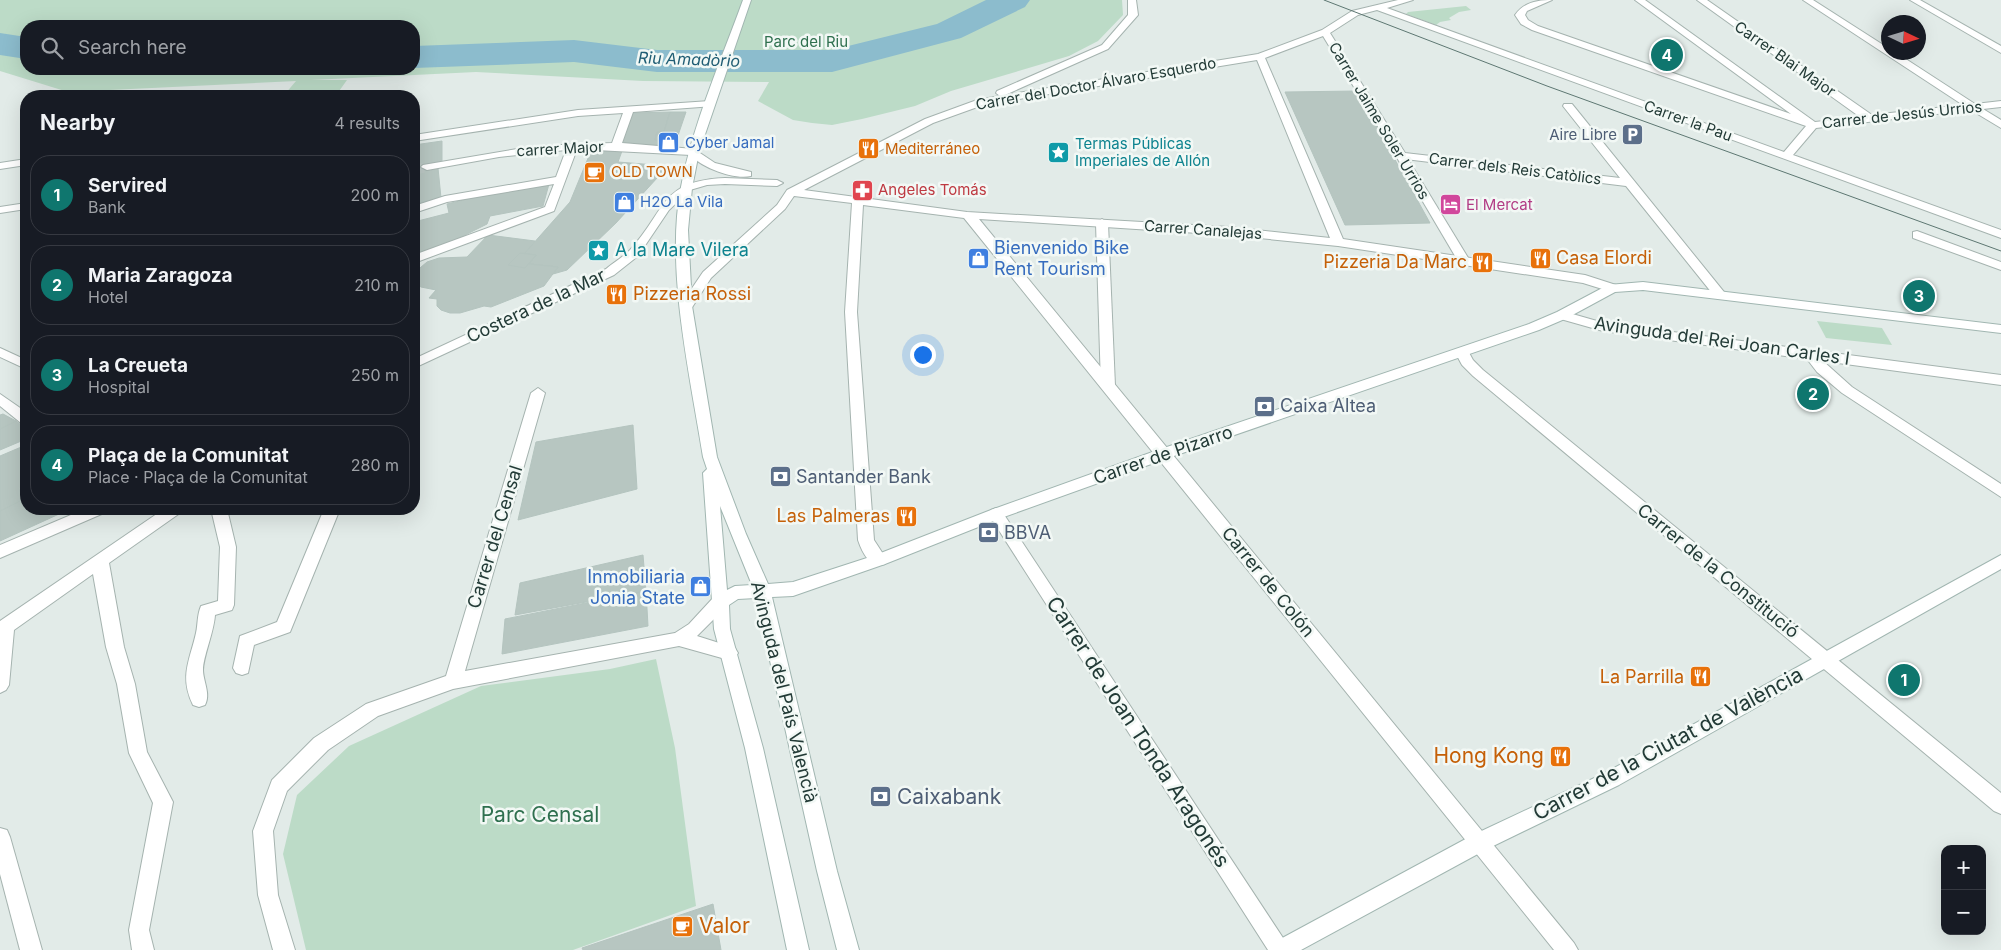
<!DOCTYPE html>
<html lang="en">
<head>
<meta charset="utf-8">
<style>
	:root { --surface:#171b24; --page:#242831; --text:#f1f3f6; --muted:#9ea1a6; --line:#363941; --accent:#0f766e }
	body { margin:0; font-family:Inter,sans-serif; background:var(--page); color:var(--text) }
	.controls { position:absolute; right:15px; bottom:15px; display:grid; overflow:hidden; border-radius:10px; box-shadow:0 5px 20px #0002 }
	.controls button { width:45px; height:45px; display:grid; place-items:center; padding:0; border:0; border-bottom:1px solid var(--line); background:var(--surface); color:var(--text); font:25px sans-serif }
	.compass { position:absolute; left:1881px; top:15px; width:45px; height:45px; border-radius:50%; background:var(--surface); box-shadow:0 5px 20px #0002; rotate:94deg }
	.you { position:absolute; left:922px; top:354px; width:18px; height:18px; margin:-12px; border:4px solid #fff; border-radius:50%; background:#1a73e8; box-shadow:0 0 0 8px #1a73e833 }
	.badge { display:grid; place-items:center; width:32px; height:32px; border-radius:50%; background:var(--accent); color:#fff; font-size:16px; font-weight:700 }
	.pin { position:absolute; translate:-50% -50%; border:2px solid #fff; box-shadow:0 1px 5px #0006 }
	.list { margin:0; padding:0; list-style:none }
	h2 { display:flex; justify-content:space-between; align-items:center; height:65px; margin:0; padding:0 20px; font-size:21px }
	h2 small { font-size:16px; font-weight:400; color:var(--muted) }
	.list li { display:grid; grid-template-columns:32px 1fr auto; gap:15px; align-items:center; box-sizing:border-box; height:80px; margin:0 10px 10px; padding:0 10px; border:1px solid var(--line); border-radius:20px }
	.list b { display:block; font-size:19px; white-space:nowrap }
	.list p { margin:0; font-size:16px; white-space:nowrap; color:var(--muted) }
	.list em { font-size:16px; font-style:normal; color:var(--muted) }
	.icon { flex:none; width:28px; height:28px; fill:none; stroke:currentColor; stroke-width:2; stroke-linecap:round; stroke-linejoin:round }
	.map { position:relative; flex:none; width:2001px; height:950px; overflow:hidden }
	.search { position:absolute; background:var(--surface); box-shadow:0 5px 20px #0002; left:20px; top:20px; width:400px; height:55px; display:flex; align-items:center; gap:12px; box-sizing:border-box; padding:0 18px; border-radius:20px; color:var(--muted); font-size:19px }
	.panel { position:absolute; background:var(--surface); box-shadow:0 5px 20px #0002; left:20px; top:90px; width:400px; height:425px; border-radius:20px }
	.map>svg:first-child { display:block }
</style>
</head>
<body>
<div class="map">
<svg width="2001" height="950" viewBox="0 0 2001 950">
	<rect width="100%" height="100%" fill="#e2ebe8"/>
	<g fill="#bcdbc7" fill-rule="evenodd">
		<path d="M0,0h1122l1,15 -25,26 -29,15 -118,35 -36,15 -53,13 -30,6 -20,-2 -19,-3 -35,-19 11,-19 -126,-1 -167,-9 -165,8h36l-10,14h-52l11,-13 -228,11 -68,-21zM26,26h388v43h-388z"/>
		<path d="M1466,6l5,4 -12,2 -10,6 2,2 -11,2 -4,3 -30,-11 2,-2z"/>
		<path d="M1817,321l65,7 10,17 -66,-7z"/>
		<path d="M656,659l19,89 21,158 -123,44h-267l-23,-96 14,-59 52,-49 132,-60 129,-17z"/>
	</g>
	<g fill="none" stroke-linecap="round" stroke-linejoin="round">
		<g fill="#8cbccd" fill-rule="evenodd">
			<path d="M986,0h44l-5,7 -64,31 -129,34h-175l-83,-10 -160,6v-22l160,-6 83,10h175l105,-26z"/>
			<path d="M0,33l26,4v22l-26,-4z"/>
		</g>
	</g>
	<g fill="#b7c6c1" stroke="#b4c4bf">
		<path d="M1357,91l73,132 -85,2 -60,-133z"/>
		<path d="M670,112l-6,20h-7l-2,8h4l-3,7 -34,-5 10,-29z"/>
		<path d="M670,112h16l-12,35h-18l3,-7h-4l2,-8h7z"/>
		<path d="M442,141v21l-4,6 3,30 -27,6v-59z"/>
		<path d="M591,151h31l-4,11 50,4 -52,57 -49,47 -14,4 5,-7 -29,-3 7,-9 -12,-1 46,-52z"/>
		<path d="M549,184l-6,22 -53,10 -3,8 -42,21 -31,8v-31l35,-9 -2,-9 17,-4 -2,-2z"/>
		<path d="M488,235l47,6 -11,13 12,1 -7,9 29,3 -14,19 -53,21 -7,-1 -24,7h-10l-9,-3 -4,-4v-7l-8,-1 7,-8 -15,-3 -6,-4 -1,-10 13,-11 12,-4 28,-1z"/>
		<path d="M520,253l16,2 -11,13 -17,-3z"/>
		<path d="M3,414l13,7 -16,8v-14z"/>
		<path d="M16,421l10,8v10l-26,11v-21z"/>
		<path d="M633,425l4,64 -119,31 18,-78z"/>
		<path d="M26,445v40l-7,3 6,11 -25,12v-55z"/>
		<path d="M26,498v11h44l-70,32v-30z"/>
		<path d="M643,555l3,36 -131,24 5,-32z"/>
		<path d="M646,591l2,35 -146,28 3,-35z"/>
		<path d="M713,904l8,46h-138l-1,-2z"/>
	</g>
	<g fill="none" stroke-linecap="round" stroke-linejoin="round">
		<path stroke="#bcc8c5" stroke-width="10" stroke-dasharray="10 5" stroke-linecap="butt" d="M414,170l13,-3"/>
		<defs>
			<g id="pedestrian">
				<path d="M1401,153l5,3 64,105 -2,3h-8l-2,-3 -62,-105z"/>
				<path d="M1102,219l6,4 7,163 -7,5 -7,-5 -5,-163z"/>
				<path d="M211,509h16l9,38 -2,58 -2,5 -17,5c-1,17 -12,42 -12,55 0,11 8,24 2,35l-6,2 -6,-2c-14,-29 -3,-45 3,-72 2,-9 1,-18 5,-27l17,-5 2,-54z"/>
				<path d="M324,509h16l-50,123 -36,13 -6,28 -6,2 -6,-2 -3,-5 7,-32 37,-14z"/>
			</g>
			<g id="minor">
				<path d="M1128,0h8l2,15 -30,34 -103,46 253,-41 64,-24 30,-19 46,-11h15l-26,8 397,144 22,-26 -274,-96 -11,-6 -6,-9c9,-13 23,-15 37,-15l-25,11 -2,4 3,5 10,6 253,88 -156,-114h10l170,122 45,-5 -163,-117h10l165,115 91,-10 -160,-105h10l75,48v4h7l80,52 26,-3v6l-18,2 18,11v8l-30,-18 -155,18 -23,27 208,75v8l-624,-228 -19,5 -28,18 75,120 215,25 -57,-72 1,-2h8l152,188 2,3 -6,4 -4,-1 -90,-112 -229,-28 -74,-122 -58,22 78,181 242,36 31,10 2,3 -2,3 -4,1 -29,-9 -245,-37 -109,-11 -250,-16 595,724 4,7h-24l-590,-732 -101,-13 -6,107 17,228 13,20 -2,4c-15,5 -23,-12 -27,-24l-13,-228 7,-109 -58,-7 -9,13 -74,69 -20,31h-10l-1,-3 23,-34 74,-67 10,-15 138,-71 52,-19 23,-4 -4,-3 1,-2 105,-46 26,-30zM1257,60l73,178 -101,-11 -262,-15 -163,-22 129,-67 50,-18z"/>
				<path d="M1910,0h10l81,46v7z"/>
				<path d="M710,101l4,1v4l-81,6 -11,31 72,6 21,14 36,9v4c-17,4 -49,-8 -60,-21l-114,-6 -23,62 -140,52v-8l131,-48 9,-23 -107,18 -33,11v-7l31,-10 111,-19 10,-27 -67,7 -72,13 -6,-3 2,-2 112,-19 77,-3 11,-30 -45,3 -164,25v-6l164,-25z"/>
				<path d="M26,159v6l-26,4v-6z"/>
				<path d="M725,178l52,2 6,3 -6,3 -52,-2 -18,1 -17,5 -21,20 -31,46 -24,19 -200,93v-9l192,-90c7,-6 17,-12 24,-19 37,-40 29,-69 95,-72z"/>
				<path d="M26,203v6l-26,4v-6z"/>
				<path d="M1917,231l84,31v8l-88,-32v-6z"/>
				<path d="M1562,311l42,12 397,52v10l-178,-24 29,26 149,97v13l-159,-104 -25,-21 -10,-13 -204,-28 -46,-13 -1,-3z"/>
				<path d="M0,348l26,12v9l-26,-12z"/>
				<path d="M1462,348l5,1 6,11 10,10 518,423v21l-7,-3 -521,-435 -11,-11 -7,-13z"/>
				<path d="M538,388l7,5 -80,278 210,-38 14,-9 24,-26 6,-2 6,2 2,5 -2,5 -28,28 38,12 3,5 -3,5 -6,2 -50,-14 -226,43 -75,27 -50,34 -41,41 -14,40 5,64 17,55h-22l-15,-55 -5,-64 19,-51 42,-42 52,-34 80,-28 85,-283z"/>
				<path d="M0,394l26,18v12l-5,-1 -21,-17z"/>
				<path d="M996,508l5,2 290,440h-23l-277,-432 -3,-4 3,-4z"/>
				<path d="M85,509h22l-3,4 -104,45v-13z"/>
				<path d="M164,509h19l-3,4 -71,50 15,84 11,37 12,68 26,50 -24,128 5,20h-22l-3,-20 24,-127 -24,-50 -12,-69 -11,-37 -13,-73 -79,56 -5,55 -3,5 -6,3v-72z"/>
				<path d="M0,828l7,2 3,7 32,113h-22l-20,-76z"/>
			</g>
			<g id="secondary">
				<path d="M743,0h8l-52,152 -7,36 -4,42 4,76 25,151 29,77 22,50 25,-2 80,-26 118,-46 167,-60 371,-126 28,-12 51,-27 35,-3 358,43v8l-358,-43 -28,2 -48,26 -28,12 -371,128 -167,60 -116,46 -92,32 -21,1 65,274 22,79h-22l-20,-79 -61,-273 -18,1 -9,6 1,24 33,119 46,202h-22l-42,-202 -31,-119 -11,-156 4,-4 -4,-12c-13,-82 -38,-189 -22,-270 12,-64 40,-126 62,-187zM720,506l32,79 -17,1 -8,4z"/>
				<path d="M2001,555v14l-382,216 -132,64 -186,101h-32l4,-7 200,-108 132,-62z"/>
			</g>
		</defs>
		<use href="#pedestrian" stroke="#a5b3af" stroke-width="2"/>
		<use href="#minor" stroke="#a5b3af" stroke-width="2"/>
		<use href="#secondary" stroke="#a1b6b1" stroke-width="2"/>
		<use href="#pedestrian" fill="#fff" fill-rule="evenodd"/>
		<use href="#minor" fill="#fff" fill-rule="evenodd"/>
		<use href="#secondary" fill="#fff" fill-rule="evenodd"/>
		<path stroke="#5d7772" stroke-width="1" d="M1324,0l223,86 454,165"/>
	</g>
	<defs>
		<symbol id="parking-square" viewBox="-11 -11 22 22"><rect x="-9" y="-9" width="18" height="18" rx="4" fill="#5c6f8a" stroke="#f2f8f5"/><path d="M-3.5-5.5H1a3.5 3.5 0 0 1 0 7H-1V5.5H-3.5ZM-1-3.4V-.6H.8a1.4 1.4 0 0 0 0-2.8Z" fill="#fff"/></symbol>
		<symbol id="shop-square" viewBox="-11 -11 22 22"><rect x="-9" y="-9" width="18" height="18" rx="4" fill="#3f7fe0" stroke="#f2f8f5"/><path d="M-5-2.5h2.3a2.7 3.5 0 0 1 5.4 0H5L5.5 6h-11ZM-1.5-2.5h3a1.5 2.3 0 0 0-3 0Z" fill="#fff"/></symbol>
		<symbol id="restaurant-square" viewBox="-11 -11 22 22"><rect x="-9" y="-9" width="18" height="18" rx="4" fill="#e8710a" stroke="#f2f8f5"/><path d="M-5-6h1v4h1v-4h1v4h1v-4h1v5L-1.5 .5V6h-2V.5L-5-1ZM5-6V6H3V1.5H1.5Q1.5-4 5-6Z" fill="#fff"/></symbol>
		<symbol id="sight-square" viewBox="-11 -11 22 22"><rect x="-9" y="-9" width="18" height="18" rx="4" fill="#0f9aa8" stroke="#f2f8f5"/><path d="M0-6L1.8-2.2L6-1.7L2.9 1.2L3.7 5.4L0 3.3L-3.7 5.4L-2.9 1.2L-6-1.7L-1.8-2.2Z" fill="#fff"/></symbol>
		<symbol id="cafe-square" viewBox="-11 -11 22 22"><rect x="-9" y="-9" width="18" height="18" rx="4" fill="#e8710a" stroke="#f2f8f5"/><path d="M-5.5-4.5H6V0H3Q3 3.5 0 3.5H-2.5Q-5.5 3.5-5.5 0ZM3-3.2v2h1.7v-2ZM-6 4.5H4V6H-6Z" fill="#fff"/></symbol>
		<symbol id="pharmacy-square" viewBox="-11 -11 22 22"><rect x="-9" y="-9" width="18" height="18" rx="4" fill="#e0444e" stroke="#f2f8f5"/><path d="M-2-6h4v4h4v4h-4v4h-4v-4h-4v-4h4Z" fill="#fff"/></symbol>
		<symbol id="hotel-square" viewBox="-11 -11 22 22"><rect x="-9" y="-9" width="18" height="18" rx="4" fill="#d1479c" stroke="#f2f8f5"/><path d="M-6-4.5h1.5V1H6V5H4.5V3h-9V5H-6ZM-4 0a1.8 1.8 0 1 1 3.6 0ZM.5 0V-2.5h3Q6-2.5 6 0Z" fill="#fff"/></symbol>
		<symbol id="bank-square" viewBox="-11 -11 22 22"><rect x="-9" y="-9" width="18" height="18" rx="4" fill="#5c6f8a" stroke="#f2f8f5"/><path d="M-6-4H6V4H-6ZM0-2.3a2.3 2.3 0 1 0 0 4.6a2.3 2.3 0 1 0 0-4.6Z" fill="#fff"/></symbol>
	</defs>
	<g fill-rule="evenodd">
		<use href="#parking-square" x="1620" y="122" width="25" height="25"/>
		<use href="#shop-square" x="656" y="130" width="25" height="25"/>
		<use href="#restaurant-square" x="856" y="136" width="25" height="25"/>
		<use href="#sight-square" x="1046" y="140" width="25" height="25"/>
		<use href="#cafe-square" x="582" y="160" width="25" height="25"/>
		<use href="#pharmacy-square" x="850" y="178" width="25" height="25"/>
		<use href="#shop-square" x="612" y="190" width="25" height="25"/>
		<use href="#hotel-square" x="1438" y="192" width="25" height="25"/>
		<use href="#sight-square" x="586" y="238" width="25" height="25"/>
		<use href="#shop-square" x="966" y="246" width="25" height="25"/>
		<use href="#restaurant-square" x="1528" y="246" width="25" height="25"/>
		<use href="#restaurant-square" x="1470" y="250" width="25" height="25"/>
		<use href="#restaurant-square" x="604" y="282" width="25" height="25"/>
		<use href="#bank-square" x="1252" y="394" width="25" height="25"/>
		<use href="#bank-square" x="768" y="464" width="25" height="25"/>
		<use href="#restaurant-square" x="894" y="504" width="25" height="25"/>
		<use href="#bank-square" x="976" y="520" width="25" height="25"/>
		<use href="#shop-square" x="688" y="574" width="25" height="25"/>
		<use href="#restaurant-square" x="1688" y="664" width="25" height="25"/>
		<use href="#restaurant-square" x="1548" y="744" width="25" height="25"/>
		<use href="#bank-square" x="868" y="784" width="25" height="25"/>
		<use href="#cafe-square" x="670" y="914" width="25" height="25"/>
	</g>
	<g text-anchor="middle" stroke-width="5" stroke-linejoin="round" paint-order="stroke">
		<g font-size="15" fill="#2f704f" stroke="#f2f8f5">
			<text x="806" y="47">Parc del Riu</text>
		</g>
		<g font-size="15" fill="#233b37" stroke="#f2f8f5">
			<text transform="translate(1785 59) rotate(35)" y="5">Carrer Blai Major</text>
			<text transform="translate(1096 84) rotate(-10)" y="5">Carrer del Doctor Álvaro Esquerdo</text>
			<text transform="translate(1902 115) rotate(-6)" y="5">Carrer de Jesús Urrios</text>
			<text transform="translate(1379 121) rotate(59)" y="5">Carrer Jaime Soler Urrios</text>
			<text transform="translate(1688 121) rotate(20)" y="5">Carrer la Pau</text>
			<text transform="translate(560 149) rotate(-3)" y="5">carrer Major</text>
			<text transform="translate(1515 169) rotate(7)" y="5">Carrer dels Reis Catòlics</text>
			<text transform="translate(1203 230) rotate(4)" y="5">Carrer Canalejas</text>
		</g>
		<g font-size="15" fill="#4e5e75" stroke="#f2f8f5" text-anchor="end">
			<text x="1617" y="140">Aire Libre</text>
		</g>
		<g font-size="15" fill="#366cbe" stroke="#f2f8f5" text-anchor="start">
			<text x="685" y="148">Cyber Jamal</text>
			<text x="640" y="207">H2O La Vila</text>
		</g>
		<g font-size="15" fill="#0d838f" stroke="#f2f8f5" text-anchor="start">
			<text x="1075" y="149">Termas Públicas<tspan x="1075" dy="17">Imperiales de Allón</tspan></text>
		</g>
		<g font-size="15" fill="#c56008" stroke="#f2f8f5" text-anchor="start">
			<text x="885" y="154">Mediterráneo</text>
			<text x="611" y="177">OLD TOWN</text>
		</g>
		<g font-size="15" fill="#be3a42" stroke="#f2f8f5" text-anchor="start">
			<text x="878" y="195">Angeles Tomás</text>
		</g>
		<g font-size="15" fill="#b23c85" stroke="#f2f8f5" text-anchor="start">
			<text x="1466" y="210">El Mercat</text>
		</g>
		<g font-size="16" font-style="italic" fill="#205d74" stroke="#f2f8f5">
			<text transform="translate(689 59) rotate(2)" y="6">Riu Amadòrio</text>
		</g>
		<g font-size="18" fill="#366cbe" stroke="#f2f8f5" text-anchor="start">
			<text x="994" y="254">Bienvenido Bike<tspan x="994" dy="21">Rent Tourism</tspan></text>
			<text x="685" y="583" text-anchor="end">Inmobiliaria<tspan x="685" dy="21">Jonia State</tspan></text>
		</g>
		<g font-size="18" fill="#0d838f" stroke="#f2f8f5" text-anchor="start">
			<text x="615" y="256">A la Mare Vilera</text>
		</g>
		<g font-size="18" fill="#c56008" stroke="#f2f8f5" text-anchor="end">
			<text x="1556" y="264" text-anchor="start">Casa Elordi</text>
			<text x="1467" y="268">Pizzeria Da Marc</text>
			<text x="633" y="300" text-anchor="start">Pizzeria Rossi</text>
			<text x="890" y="522">Las Palmeras</text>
			<text x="1684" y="683">La Parrilla</text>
		</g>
		<g font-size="18" fill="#233b37" stroke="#f2f8f5">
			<text transform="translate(536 306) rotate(-25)" y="6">Costera de la Mar</text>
			<text transform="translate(1722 341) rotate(8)" y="6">Avinguda del Rei Joan Carles I</text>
			<text transform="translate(1163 455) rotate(-19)" y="6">Carrer de Pizarro</text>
			<text transform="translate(495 537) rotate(-73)" y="6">Carrer del Censal</text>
			<text transform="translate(1718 571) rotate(39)" y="6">Carrer de la Constitució</text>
			<text transform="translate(1268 582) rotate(51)" y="6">Carrer de Colón</text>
			<text transform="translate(784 692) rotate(76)" y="6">Avinguda del País Valencià</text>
		</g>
		<g font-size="18" fill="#4e5e75" stroke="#f2f8f5" text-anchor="start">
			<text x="1280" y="412">Caixa Altea</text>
			<text x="796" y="483">Santander Bank</text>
			<text x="1004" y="539">BBVA</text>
		</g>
		<g font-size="21" fill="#233b37" stroke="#f2f8f5">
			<text transform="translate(1138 732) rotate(57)" y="7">Carrer de Joan Tonda Aragonés</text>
			<text transform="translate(1668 744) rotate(-28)" y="7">Carrer de la Ciutat de València</text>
		</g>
		<g font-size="21" fill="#c56008" stroke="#f2f8f5" text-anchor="end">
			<text x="1544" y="763">Hong Kong</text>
			<text x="699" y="933" text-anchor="start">Valor</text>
		</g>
		<g font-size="21" fill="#4e5e75" stroke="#f2f8f5" text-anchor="start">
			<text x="897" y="804">Caixabank</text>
		</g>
		<g font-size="21" fill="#2f704f" stroke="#f2f8f5">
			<text x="540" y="822">Parc Censal</text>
		</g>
	</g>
</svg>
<div class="controls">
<button>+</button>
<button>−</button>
</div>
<svg class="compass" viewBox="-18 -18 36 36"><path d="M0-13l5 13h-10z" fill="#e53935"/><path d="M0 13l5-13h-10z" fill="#9ea1a6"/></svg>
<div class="you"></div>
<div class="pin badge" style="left:1904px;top:680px">1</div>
<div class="pin badge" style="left:1813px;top:394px">2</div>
<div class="pin badge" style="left:1919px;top:296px">3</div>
<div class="pin badge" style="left:1667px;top:55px">4</div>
<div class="search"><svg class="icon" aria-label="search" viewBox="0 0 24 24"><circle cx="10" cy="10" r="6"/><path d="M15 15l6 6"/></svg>Search here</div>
<section class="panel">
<h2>Nearby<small>4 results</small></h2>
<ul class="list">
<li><span class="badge">1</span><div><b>Servired</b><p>Bank</p></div><em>200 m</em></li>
<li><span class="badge">2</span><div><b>Maria Zaragoza</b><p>Hotel</p></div><em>210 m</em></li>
<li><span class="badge">3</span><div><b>La Creueta</b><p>Hospital</p></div><em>250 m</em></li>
<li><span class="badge">4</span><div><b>Plaça de la Comunitat</b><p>Place · Plaça de la Comunitat</p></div><em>280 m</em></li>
</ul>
</section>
</div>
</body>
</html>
